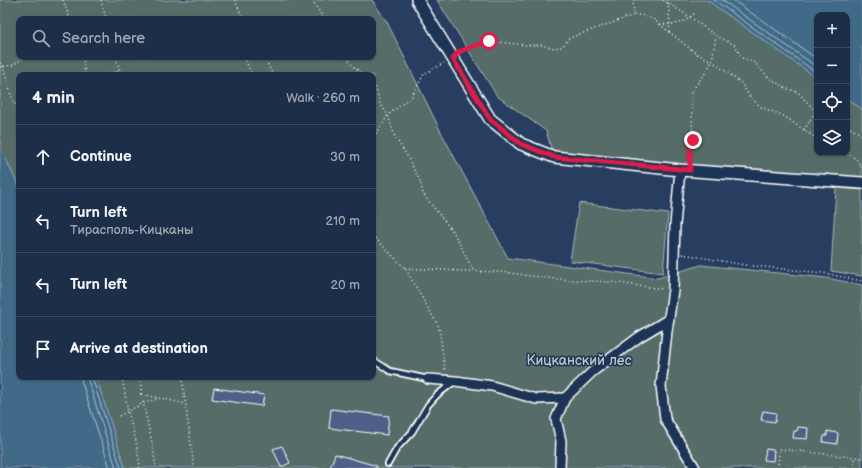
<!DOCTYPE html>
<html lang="en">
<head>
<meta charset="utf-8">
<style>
	:root { --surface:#1d2e49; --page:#2a3a53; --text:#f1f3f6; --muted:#a0a8b4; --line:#3b4a61 }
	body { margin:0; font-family:"Balsamiq Sans",sans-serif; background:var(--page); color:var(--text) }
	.controls { position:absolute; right:12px; top:12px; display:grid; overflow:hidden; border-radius:8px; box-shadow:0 1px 3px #0004 }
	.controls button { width:36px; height:36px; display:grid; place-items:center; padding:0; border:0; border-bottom:1px solid var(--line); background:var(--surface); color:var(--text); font:20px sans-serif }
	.stop { position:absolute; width:12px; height:12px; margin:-9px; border:3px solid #e11d48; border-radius:50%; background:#fff }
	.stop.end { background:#e11d48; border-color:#fff; box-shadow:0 1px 4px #0008 }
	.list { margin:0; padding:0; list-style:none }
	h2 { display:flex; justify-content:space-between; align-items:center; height:52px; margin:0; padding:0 16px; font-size:17px }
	h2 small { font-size:13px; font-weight:400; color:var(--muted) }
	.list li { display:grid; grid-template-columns:26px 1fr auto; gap:12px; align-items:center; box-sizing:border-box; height:64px; padding:0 16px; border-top:1px solid var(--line) }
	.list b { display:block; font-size:15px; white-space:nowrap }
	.list p { margin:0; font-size:13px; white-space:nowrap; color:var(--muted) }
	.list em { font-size:13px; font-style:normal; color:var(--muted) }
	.icon { flex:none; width:22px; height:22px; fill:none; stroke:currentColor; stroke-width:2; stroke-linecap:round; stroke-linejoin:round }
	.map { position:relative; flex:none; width:862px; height:468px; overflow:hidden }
	.search { position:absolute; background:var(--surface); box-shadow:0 1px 3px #0004; left:16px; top:16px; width:360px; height:44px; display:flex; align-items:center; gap:10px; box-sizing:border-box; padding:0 14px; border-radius:8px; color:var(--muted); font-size:15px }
	.panel { position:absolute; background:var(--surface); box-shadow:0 1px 3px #0004; left:16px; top:72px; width:360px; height:308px; border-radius:8px }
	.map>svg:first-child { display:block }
</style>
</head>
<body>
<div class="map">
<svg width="862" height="468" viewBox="0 0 862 468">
	<rect width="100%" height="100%" fill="#273e61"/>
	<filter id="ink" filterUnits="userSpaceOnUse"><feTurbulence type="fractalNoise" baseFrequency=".025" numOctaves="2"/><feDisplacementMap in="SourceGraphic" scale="8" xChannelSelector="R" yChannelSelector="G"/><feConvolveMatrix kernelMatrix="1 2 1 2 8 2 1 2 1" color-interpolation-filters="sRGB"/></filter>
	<g filter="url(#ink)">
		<g fill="#546c68" stroke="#aab6b4" fill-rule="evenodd">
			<path d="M0,0h372l15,22 54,110 67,126 150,20 43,-13 125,13 36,7v183h-737l-29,-91h277v-302h-354v112l-19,-40zM19,19h354v38h-354z"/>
			<path d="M437,0h270l110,78v75h30v-54l15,10v74l-308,-26 -8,-26 -49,-35z"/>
			<path d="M836,188l26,2v86l-31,-5z"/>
			<path d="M579,203l89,11 -5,59 -93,-12z"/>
		</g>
		<g fill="#406a87" stroke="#8ca6b7">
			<path d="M707,0h155v109l-15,-10v-84h-30v63z"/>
			<path d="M0,147l19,40v190h77l29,91h-125z"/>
		</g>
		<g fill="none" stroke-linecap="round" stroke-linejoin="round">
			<g stroke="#b3c3cf" stroke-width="1">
				<path d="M714,0l103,73"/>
				<path d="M722,0l95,67"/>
				<path d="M733,0l84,59"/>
				<path d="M81,377l1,6 28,85"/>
				<path d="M87,377l29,91"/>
				<path d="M92,377l29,91"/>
			</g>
		</g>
		<g fill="#4f6088" stroke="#fff">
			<path d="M214,388l50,7 -2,11 -50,-7z"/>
			<path d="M331,409l58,7 -2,19 -58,-7z"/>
			<path d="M763,411l13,2 -1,9 -14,-2z"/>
			<path d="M798,427l10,1 -1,11 -14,-1 1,-7h3z"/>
			<path d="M827,431l11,2 -1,11 -14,-2 1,-6h3z"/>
			<path d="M282,446l8,17 -9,4 -8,-18z"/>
			<path d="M766,449l8,1 -1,11 -9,-1z"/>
			<path d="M335,454l42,12v2h-47z"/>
		</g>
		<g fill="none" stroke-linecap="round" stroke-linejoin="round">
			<defs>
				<g id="service">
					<path d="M373,360l17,11 38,8"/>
					<path d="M388,464l9,-16 15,-16 16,-27 9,-10 17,-13"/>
				</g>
				<g id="minor">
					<path d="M680,170l-5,55 -2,65 -6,41 -6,55 4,33 30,49"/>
					<path d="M428,379l27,2 37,5 44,13 29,-1"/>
					<path d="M560,468l1,-27 -5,-22 9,-21 27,-26 47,-35 30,-18"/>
				</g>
				<path id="tertiary" d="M417,0l73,119 31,25 33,13 126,13 182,13"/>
			</defs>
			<use href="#service" stroke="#fff" stroke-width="8"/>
			<use href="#minor" stroke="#fff" stroke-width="12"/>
			<use href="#tertiary" stroke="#fff" stroke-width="14"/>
			<g stroke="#fff" stroke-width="1.5" stroke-dasharray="1 3" stroke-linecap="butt">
				<path d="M63,0l7,19"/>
				<path d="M101,0l5,19"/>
				<path d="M235,0l8,19"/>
				<path d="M312,0l12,19"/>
				<path d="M663,0l27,17 26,19 19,9 7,13 13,5 14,15 19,11 10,3 19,21"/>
				<path d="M668,3l2,21 -1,7"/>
				<path d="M634,15h7l12,4 44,35 15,7 29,22 9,14 11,10 23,9 33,23"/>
				<path d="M660,24c17,1 23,0 36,-12"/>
				<path d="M459,52l30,-11 37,4h16l10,3 10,-1 7,-9 65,-23 -1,-15"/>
				<path d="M83,57l2,18"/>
				<path d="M116,57l5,18"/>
				<path d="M244,57l8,18"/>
				<path d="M264,57l9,18"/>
				<path d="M347,57l5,8 11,10"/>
				<path d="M0,63l3,3 10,36 6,6"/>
				<path d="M0,67l13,-2 12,-8"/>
				<path d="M55,75l5,-1 18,1"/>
				<path d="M101,75l19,-4"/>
				<path d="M373,84l3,4 4,15 8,12 7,22 11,17 14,27 3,13 31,39 20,39"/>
				<path d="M847,126l15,9"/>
				<path d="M804,130l11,-18"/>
				<path d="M373,136l3,-2 12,-19 24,-19 12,-22 20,-11"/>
				<path d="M847,152l10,8 5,9"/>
				<path d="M690,161l1,-15 2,-5 -2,-49 15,-20 6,-11 4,-25"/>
				<path d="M373,235l1,2 31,31 34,59 6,43"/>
				<path d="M682,254l63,11 78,8 39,8"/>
				<path d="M405,268l56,3 41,1 53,7 55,3 53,7"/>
				<path d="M122,377l6,35 8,29 4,25 -1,2"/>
				<path d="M141,377v17l18,4"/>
				<path d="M182,377l12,91"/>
				<path d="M141,394l11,48 4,26"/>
				<path d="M119,416l24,-13 18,-5 24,6"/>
				<path d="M778,468l1,-19 83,9"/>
				<path d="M854,468v-11"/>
			</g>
			<use href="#service" stroke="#1d3557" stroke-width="4.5"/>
			<use href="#minor" stroke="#1d3557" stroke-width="9"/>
			<use href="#tertiary" stroke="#1d3557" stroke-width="11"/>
		</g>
	</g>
	<g fill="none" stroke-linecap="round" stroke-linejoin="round" filter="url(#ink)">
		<path stroke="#e11d48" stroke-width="5" d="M489,41l-31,11 -5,7 37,60 31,25 33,13 136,13v-24l3,-6"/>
	</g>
	<g text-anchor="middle" stroke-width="3" stroke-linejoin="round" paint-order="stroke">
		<g font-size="14" fill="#bbc4c3" stroke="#1d3557">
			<text x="579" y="365">Кицканский лес</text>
		</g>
	</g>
</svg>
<div class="controls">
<button>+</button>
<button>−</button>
<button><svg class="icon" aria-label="locate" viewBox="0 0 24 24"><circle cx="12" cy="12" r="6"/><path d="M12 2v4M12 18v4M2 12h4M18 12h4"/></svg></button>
<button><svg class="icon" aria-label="layers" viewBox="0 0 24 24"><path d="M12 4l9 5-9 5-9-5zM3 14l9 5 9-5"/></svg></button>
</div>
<div class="stop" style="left:489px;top:41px"></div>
<div class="stop end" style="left:693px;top:140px"></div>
<div class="search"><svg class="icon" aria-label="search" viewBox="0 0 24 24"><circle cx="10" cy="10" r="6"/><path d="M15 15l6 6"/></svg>Search here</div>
<section class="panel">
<h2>4 min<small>Walk · 260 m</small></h2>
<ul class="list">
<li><svg class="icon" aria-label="ahead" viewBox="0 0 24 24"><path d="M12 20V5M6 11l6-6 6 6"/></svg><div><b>Continue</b></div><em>30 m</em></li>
<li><svg class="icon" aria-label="left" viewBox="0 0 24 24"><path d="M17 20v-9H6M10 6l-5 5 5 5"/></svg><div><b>Turn left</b><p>Тирасполь-Кицканы</p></div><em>210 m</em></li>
<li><svg class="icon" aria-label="left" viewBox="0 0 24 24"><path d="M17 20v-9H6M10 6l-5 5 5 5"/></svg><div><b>Turn left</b></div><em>20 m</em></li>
<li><svg class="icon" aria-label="arrive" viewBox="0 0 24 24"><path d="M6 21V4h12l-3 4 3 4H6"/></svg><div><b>Arrive at destination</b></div></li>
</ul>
</section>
</div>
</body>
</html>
